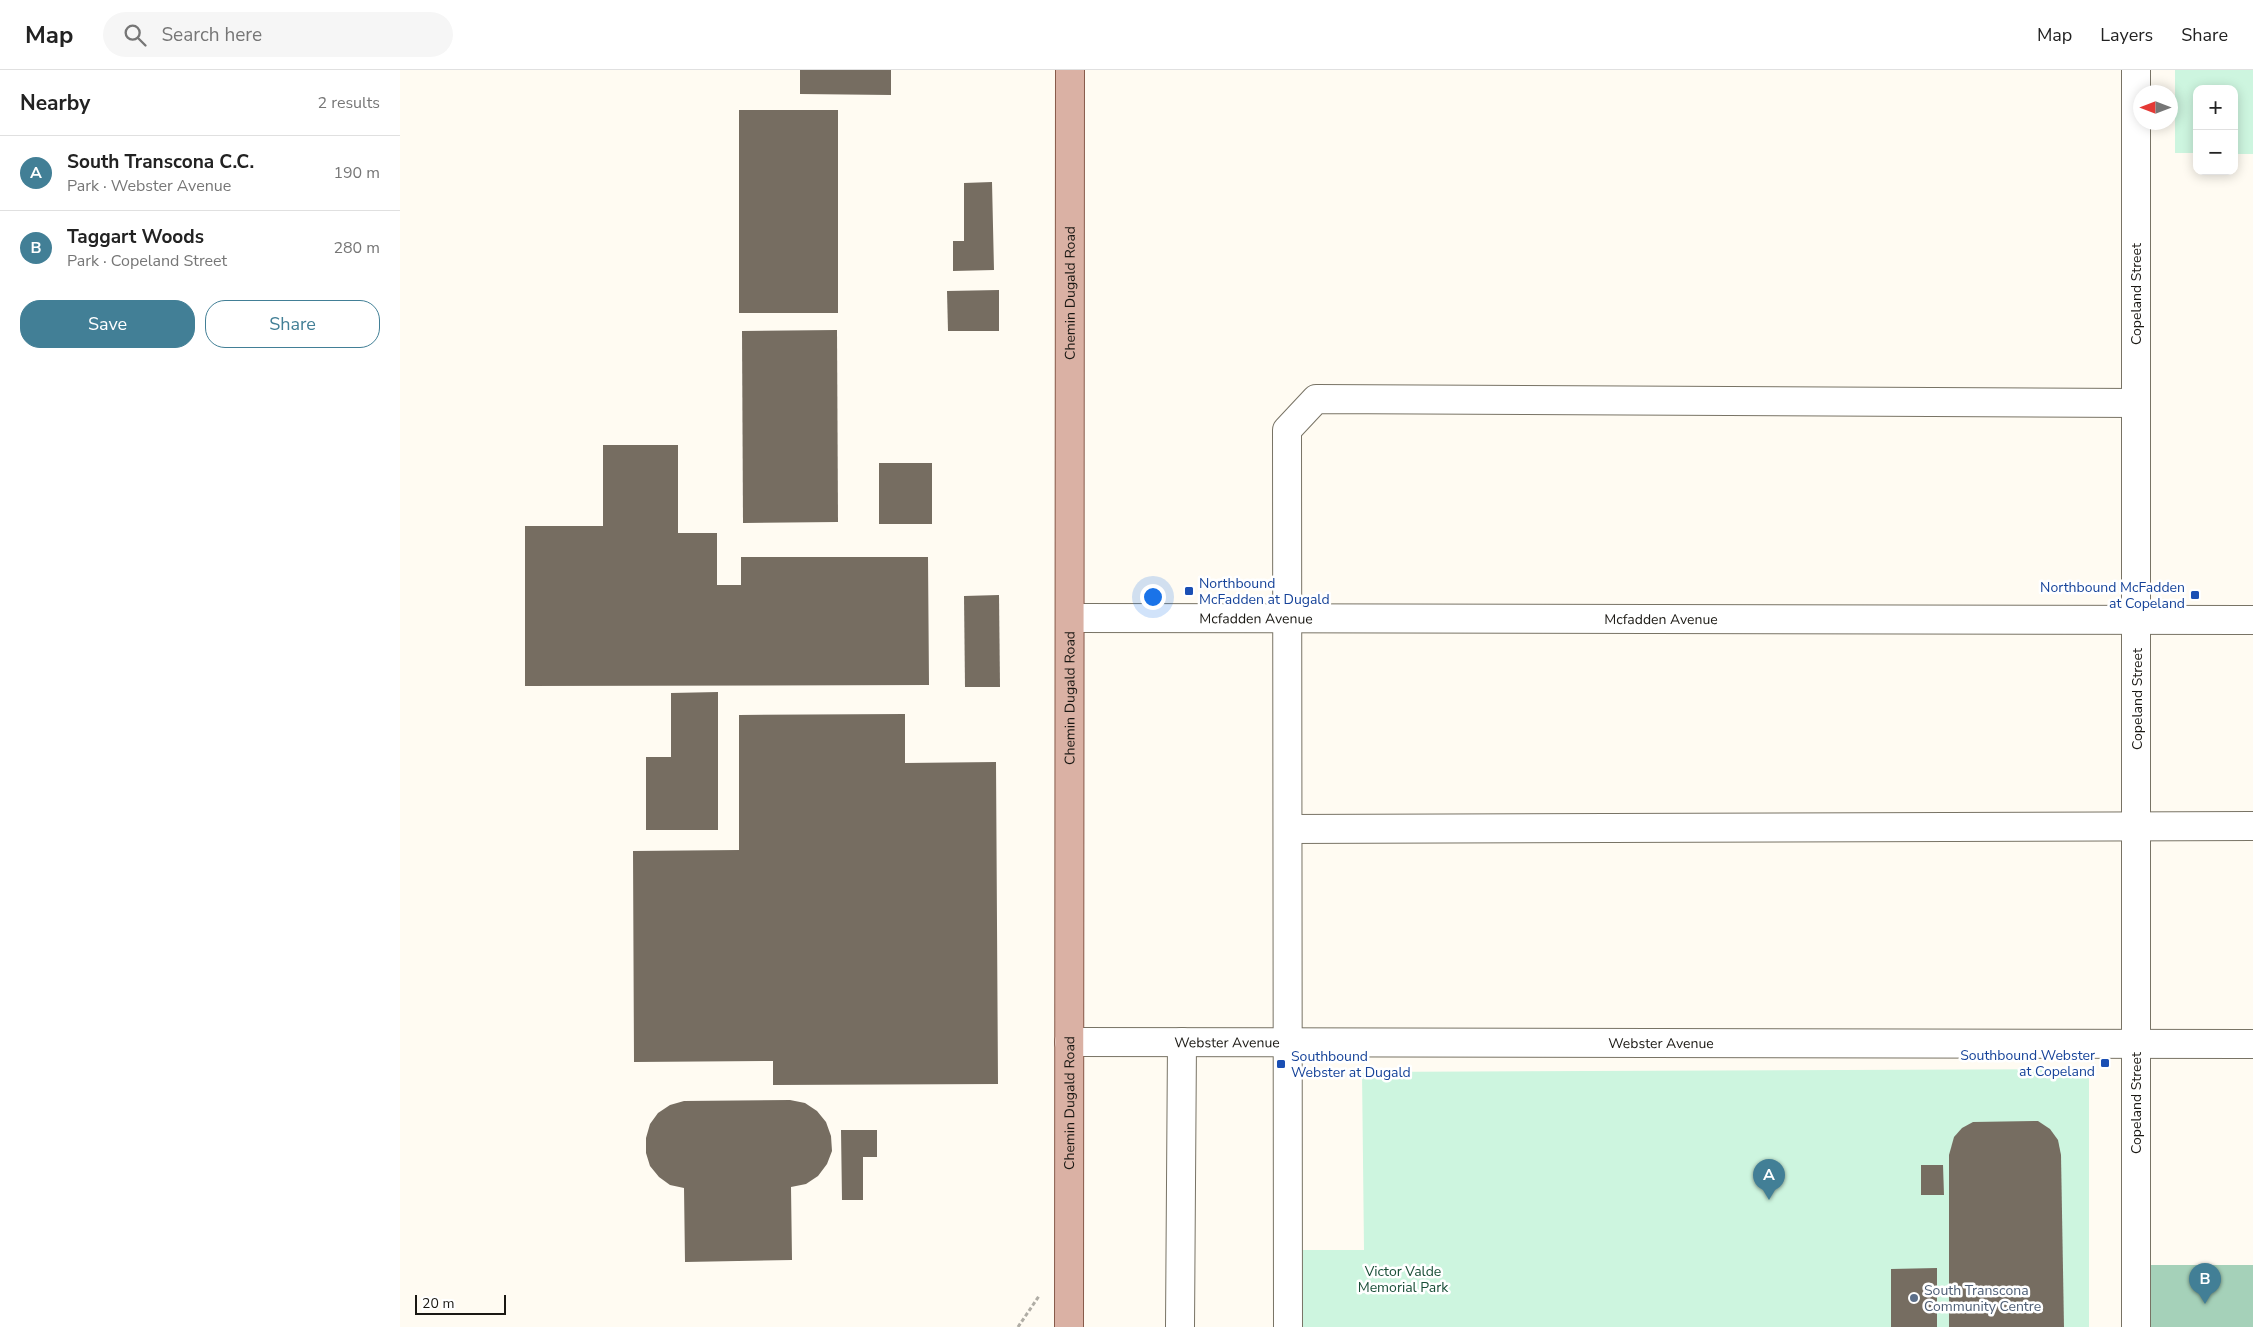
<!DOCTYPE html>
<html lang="en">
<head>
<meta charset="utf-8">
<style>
	:root { --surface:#fff; --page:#f6f6f6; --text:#222; --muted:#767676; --line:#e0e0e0; --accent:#427f96 }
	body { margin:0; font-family:"Nunito Sans",sans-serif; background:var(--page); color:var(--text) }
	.controls { position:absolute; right:15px; top:15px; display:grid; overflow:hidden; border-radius:10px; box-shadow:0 2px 12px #0003 }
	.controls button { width:45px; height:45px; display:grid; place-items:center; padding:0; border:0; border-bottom:1px solid var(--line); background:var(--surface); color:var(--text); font:25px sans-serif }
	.compass { position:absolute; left:1733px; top:15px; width:45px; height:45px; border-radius:50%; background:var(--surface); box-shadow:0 2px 12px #0003; rotate:270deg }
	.scale { position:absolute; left:15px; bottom:12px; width:91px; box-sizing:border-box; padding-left:5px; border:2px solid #1a1813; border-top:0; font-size:14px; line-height:18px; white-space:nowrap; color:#1a1813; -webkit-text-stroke:4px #fff; paint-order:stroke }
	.you { position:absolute; left:752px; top:526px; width:18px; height:18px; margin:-12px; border:4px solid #fff; border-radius:50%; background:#1a73e8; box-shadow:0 0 0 8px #1a73e833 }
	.badge { display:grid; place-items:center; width:32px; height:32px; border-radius:50%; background:var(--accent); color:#fff; font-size:16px; font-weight:700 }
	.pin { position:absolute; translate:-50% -41px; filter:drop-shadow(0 1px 2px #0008) }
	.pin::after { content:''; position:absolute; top:26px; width:18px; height:15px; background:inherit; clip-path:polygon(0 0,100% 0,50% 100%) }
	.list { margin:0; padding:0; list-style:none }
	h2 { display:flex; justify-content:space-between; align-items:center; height:65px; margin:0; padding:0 20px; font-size:21px }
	h2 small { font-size:16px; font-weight:400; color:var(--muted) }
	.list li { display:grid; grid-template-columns:32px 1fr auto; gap:15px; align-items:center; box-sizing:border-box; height:75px; padding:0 20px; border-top:1px solid var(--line) }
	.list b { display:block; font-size:19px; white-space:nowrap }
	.list p { margin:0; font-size:16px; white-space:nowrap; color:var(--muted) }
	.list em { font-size:16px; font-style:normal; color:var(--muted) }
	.actions { display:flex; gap:10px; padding:15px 20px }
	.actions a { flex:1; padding:11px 0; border:1px solid var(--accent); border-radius:20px; text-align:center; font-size:18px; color:var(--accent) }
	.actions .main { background:var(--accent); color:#fff }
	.icon { flex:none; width:28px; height:28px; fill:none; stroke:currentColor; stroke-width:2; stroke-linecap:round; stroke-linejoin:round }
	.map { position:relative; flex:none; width:1853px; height:1257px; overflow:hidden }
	header { display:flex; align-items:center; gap:30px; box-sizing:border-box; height:70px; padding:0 25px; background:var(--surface); border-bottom:1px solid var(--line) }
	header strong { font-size:24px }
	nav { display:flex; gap:28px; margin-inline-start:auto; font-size:18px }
	.search { width:350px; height:45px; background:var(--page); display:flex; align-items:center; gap:12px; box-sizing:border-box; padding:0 18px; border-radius:28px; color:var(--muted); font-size:19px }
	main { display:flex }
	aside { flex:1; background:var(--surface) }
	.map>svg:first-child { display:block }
</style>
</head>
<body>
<header>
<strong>Map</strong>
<div class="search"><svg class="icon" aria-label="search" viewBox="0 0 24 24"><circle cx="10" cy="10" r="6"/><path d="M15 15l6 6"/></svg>Search here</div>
<nav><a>Map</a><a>Layers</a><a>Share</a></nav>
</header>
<main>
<aside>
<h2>Nearby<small>2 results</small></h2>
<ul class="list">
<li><span class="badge">A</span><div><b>South Transcona C.C.</b><p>Park · Webster Avenue</p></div><em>190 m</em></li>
<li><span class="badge">B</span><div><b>Taggart Woods</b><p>Park · Copeland Street</p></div><em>280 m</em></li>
</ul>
<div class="actions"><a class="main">Save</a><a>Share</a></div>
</aside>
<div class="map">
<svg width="1853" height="1257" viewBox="0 0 1853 1257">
	<rect width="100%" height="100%" fill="#fffbf2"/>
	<g fill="#cdf5df">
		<path d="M1775,0h78v84h-19v-65h-37v64h-22z"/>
		<path d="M1689,999v258h-787l-1,-77h63l-2,-178z"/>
	</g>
	<path fill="#a5d1b9" d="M1735,1195h118v62h-117z"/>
	<g fill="#766d61">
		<path d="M400,0h91v25l-91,-1z"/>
		<rect x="339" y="40" width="99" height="203"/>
		<path d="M592,112l2,88 -41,1v-30h11v-58z"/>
		<path d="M599,220v41h-51l-1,-40z"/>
		<path d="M437,260l1,192 -95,1 -1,-192z"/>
		<path d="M203,375h75v88h39v52h24v-28h187l1,128 -404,1v-160h78z"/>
		<rect x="479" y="393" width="53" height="61"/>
		<path d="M599,525l1,92h-35l-1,-91z"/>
		<path d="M318,622v138h-72v-73h25v-64z"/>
		<path d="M505,644v49l91,-1 2,322 -225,1v-24l-139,1 -1,-211 106,-1v-135z"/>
		<path d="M390,1030l15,3 12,8 9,11 5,14 1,15 -5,13 -9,12 -12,8 -15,3 1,73 -107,2 -1,-74 -14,-3 -11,-8 -9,-11 -4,-13v-15l4,-14 8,-11 12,-8 14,-4z"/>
		<path d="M1638,1051l12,8 8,11 3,15 3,172h-115v-172l5,-18 8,-9 11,-6z"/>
		<path d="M441,1060h36v27h-14v43h-21z"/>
		<path d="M1521,1095h22l1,30h-23z"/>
		<path d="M1537,1198v59h-46v-58z"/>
	</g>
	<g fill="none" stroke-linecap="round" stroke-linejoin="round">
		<defs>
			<g id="minor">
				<path id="s1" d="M670,548l1183,2"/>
				<path d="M888,759l965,-3"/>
				<path id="s2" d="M669,972l1184,2"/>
				<path d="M780,1257l2,-285"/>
				<path d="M888,1257l-1,-897 29,-31 819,4"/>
				<path d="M1736,1257v-1257"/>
			</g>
			<g id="major">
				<path id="s3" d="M669,1257l1,-1257"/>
			</g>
		</defs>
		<use href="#minor" stroke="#787365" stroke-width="30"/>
		<use href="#major" stroke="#875a4a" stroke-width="30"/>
		<path stroke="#b0ada5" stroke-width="3" stroke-dasharray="4 2.5" stroke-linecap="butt" d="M618,1257l21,-31"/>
		<use href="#minor" stroke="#fff" stroke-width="28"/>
		<use href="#major" stroke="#dab1a4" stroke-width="28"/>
	</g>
	<g fill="#1a4fb4" stroke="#fff" stroke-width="2">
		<rect x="784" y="516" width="10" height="10" rx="2.5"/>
		<rect x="1790" y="520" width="10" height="10" rx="2.5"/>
		<rect x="1700" y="988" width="10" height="10" rx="2.5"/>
		<rect x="876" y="989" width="10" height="10" rx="2.5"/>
	</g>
	<circle fill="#5c6f8a" stroke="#fff" stroke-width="2" cx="1514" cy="1228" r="5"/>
	<g text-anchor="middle" stroke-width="5" stroke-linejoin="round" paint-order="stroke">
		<g font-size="14" fill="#1a1813" stroke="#fff">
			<text dy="5" stroke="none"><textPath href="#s3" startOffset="1034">Chemin Dugald Road</textPath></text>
			<text transform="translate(1736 224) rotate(-90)" y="5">Copeland Street</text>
			<text dy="5" stroke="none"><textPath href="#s1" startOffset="186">Mcfadden Avenue</textPath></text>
			<text dy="5" stroke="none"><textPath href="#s1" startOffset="591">Mcfadden Avenue</textPath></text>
			<text dy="5" stroke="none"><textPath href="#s3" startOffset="629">Chemin Dugald Road</textPath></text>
			<text transform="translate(1737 629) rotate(-90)" y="5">Copeland Street</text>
			<text dy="5" stroke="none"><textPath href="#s2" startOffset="158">Webster Avenue</textPath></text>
			<text dy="5" stroke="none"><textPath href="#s2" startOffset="592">Webster Avenue</textPath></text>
			<text dy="5" stroke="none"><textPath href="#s3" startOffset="224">Chemin Dugald Road</textPath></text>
			<text transform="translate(1736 1033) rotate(-90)" y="5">Copeland Street</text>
		</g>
		<g font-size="14" fill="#164399" stroke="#fff" text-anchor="start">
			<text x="799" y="518">Northbound<tspan x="799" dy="16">McFadden at Dugald</tspan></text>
			<text x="1785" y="522" text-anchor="end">Northbound McFadden<tspan x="1785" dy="16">at Copeland</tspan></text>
			<text x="1695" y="990" text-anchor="end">Southbound Webster<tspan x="1695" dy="16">at Copeland</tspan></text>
			<text x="891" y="991">Southbound<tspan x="891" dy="16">Webster at Dugald</tspan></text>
		</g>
		<g font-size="14" fill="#194e37" stroke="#fff">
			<text x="1003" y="1206">Victor Valde<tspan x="1003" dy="16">Memorial Park</tspan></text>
		</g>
		<g font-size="14" fill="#4e5e75" stroke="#fff" text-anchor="start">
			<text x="1524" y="1225">South Transcona<tspan x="1524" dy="16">Community Centre</tspan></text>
		</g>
	</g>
</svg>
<div class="controls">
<button>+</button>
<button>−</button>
</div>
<svg class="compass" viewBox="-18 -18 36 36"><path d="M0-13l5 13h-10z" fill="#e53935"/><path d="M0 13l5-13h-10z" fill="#767676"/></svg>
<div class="scale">20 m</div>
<div class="you"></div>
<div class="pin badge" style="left:1369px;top:1130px">A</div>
<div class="pin badge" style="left:1805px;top:1234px">B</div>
</div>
</main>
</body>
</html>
